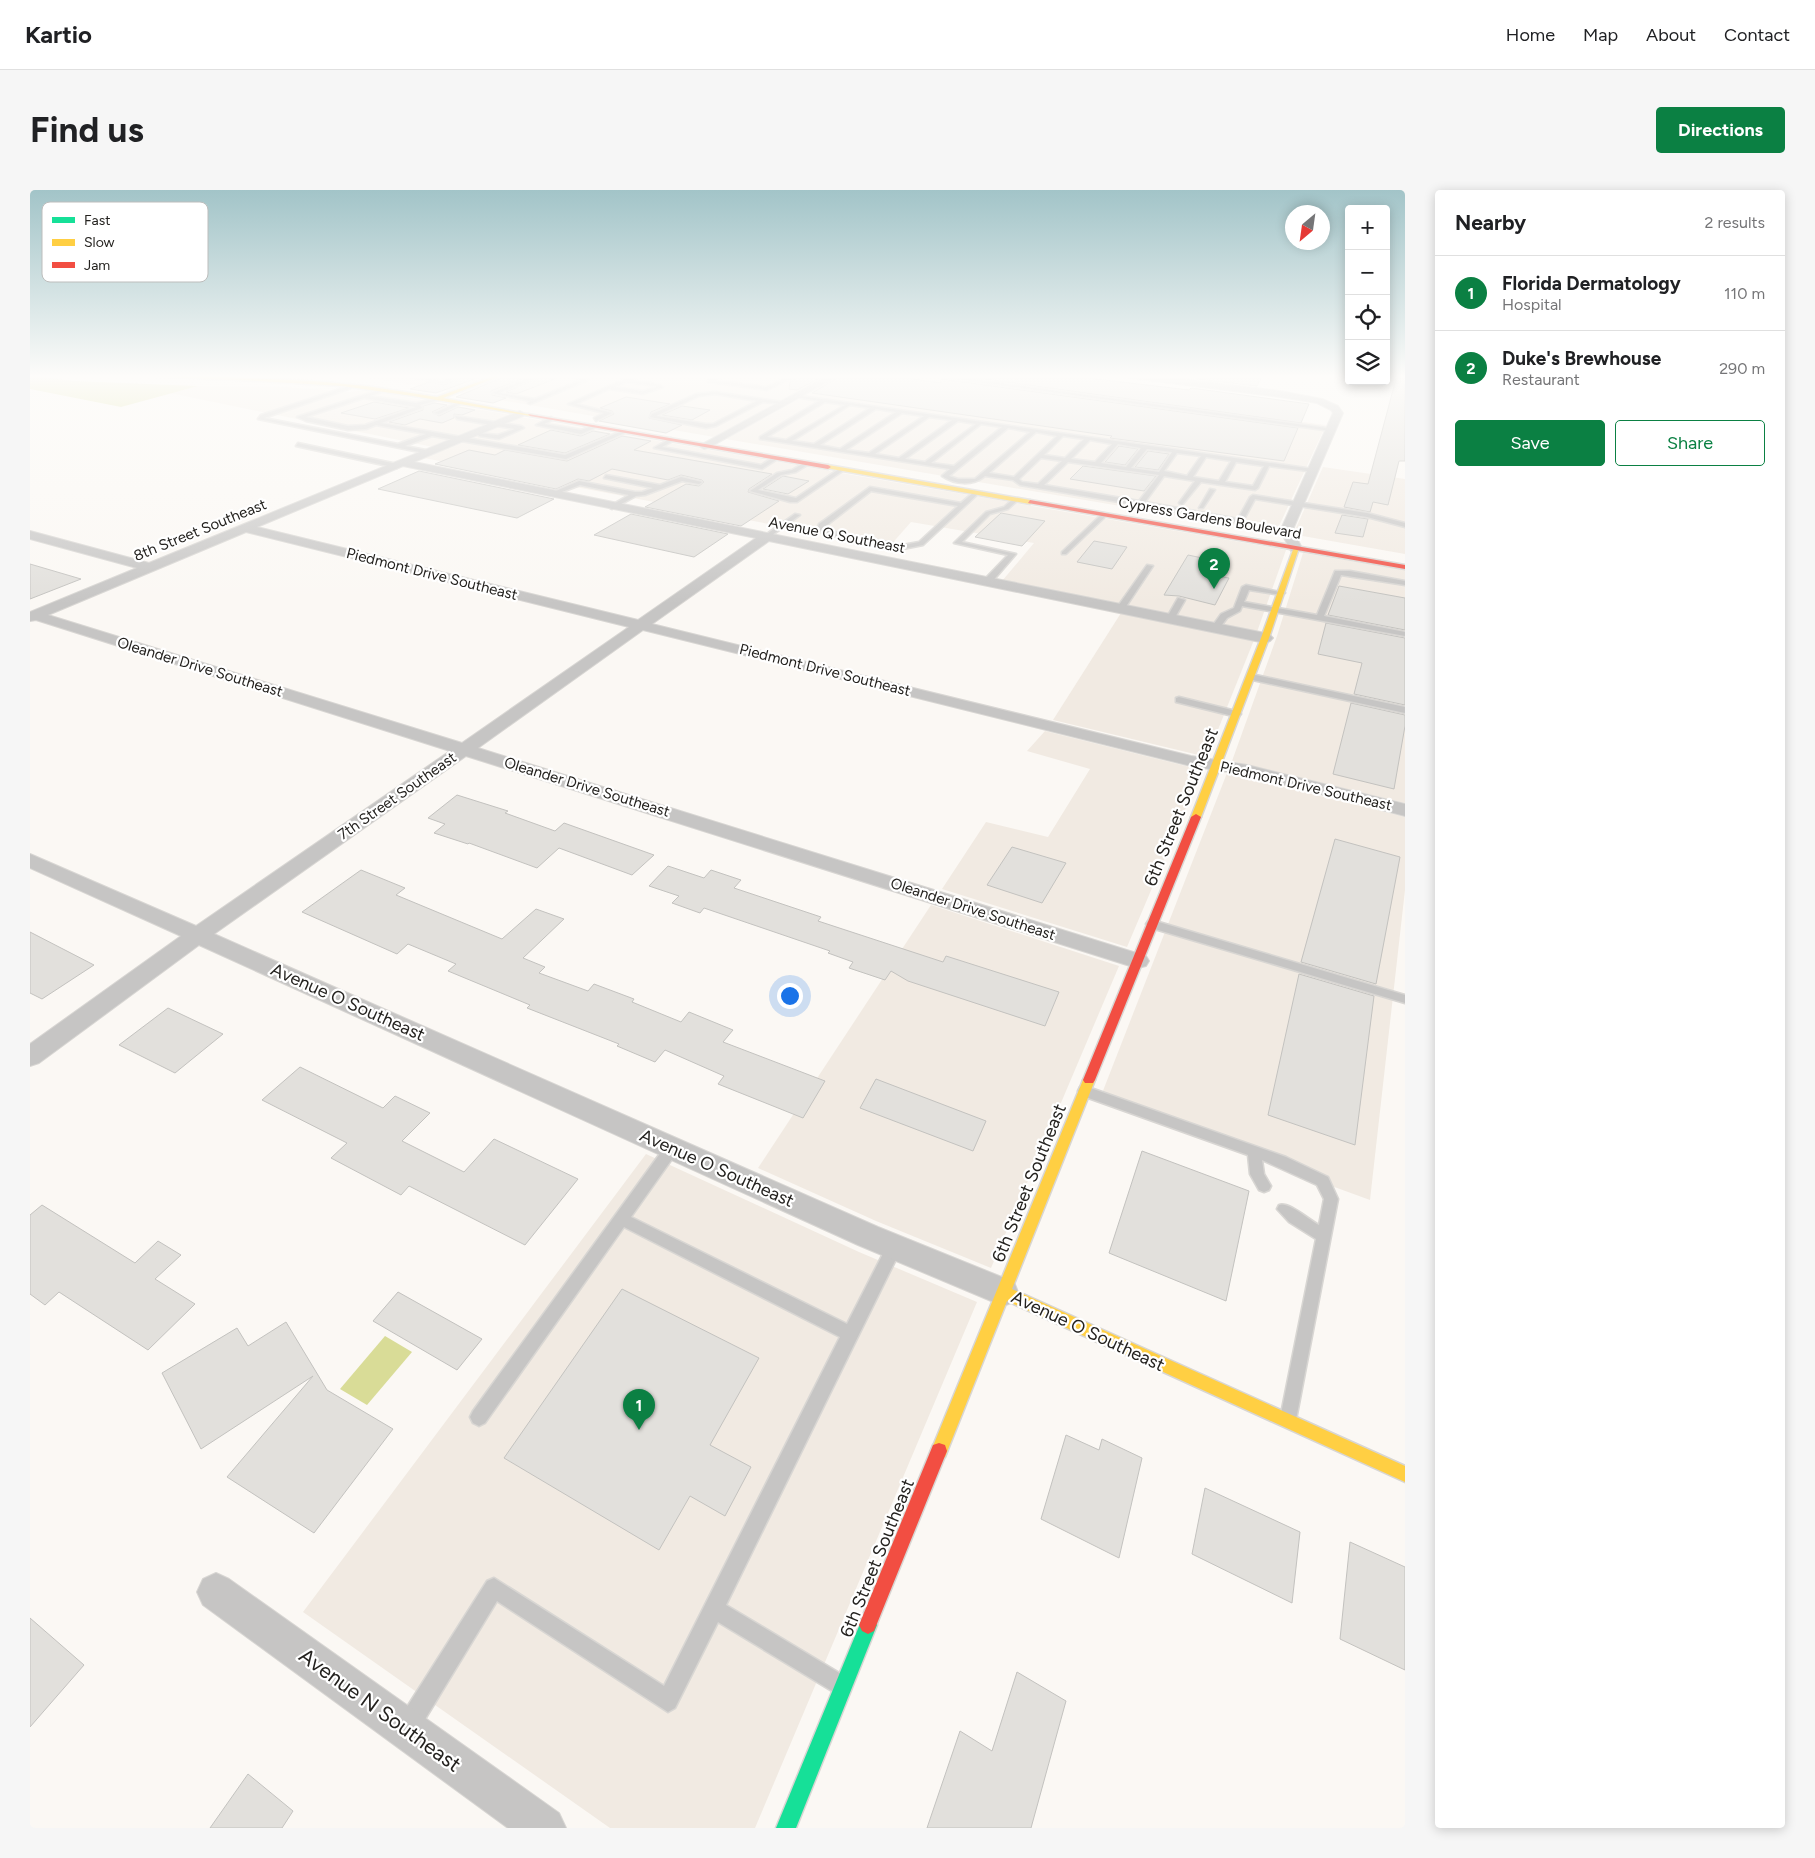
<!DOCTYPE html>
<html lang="en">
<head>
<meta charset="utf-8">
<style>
	:root { --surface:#fff; --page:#f6f6f6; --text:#202124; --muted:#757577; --line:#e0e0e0; --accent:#0b8043 }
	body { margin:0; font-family:Figtree,sans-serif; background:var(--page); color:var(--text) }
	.controls { position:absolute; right:15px; top:15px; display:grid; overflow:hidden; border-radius:5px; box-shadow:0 2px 12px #0003 }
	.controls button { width:45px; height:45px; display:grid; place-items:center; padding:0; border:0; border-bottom:1px solid var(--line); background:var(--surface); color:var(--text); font:25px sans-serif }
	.compass { position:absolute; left:1255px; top:15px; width:45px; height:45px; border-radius:50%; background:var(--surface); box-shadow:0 2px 12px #0003; rotate:209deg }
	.you { position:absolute; left:759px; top:805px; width:18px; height:18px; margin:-12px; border:4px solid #fff; border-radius:50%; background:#1a73e8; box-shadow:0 0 0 8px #1a73e833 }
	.badge { display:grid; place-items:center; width:32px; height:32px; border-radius:50%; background:var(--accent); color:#fff; font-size:16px; font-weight:700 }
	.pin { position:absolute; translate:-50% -41px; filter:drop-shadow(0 1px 2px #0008) }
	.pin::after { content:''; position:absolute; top:26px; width:18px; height:15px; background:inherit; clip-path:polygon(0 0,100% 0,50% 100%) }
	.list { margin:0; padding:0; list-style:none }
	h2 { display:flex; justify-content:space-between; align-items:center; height:65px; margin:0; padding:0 20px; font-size:21px }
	h2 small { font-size:16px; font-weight:400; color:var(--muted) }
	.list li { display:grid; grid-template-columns:32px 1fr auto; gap:15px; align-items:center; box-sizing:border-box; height:75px; padding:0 20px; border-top:1px solid var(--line) }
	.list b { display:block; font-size:19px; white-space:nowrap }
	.list p { margin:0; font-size:16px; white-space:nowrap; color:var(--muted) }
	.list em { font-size:16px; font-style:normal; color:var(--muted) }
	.actions { display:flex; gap:10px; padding:15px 20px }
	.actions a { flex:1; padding:11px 0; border:1px solid var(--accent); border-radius:5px; text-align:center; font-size:18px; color:var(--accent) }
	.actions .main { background:var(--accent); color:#fff }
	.icon { flex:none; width:28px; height:28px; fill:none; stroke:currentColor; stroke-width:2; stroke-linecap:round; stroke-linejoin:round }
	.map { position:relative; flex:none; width:1375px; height:1638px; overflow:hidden; border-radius:5px }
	header { display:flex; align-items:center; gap:30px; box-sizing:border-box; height:70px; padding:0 25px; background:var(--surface); border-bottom:1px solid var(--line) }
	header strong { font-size:24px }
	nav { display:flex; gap:28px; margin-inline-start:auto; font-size:18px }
	.intro { display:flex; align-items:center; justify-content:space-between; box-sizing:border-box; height:120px; padding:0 30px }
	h1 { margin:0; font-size:35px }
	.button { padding:12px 22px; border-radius:5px; background:var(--accent); color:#fff; font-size:18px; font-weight:700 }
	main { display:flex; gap:30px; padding:0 30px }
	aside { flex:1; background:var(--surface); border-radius:5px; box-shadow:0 2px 12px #0003 }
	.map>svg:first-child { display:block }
</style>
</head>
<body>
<header>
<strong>Kartio</strong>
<nav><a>Home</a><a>Map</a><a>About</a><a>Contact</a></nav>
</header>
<div class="intro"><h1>Find us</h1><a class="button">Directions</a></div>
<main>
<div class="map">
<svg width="1375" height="1638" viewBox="0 0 1375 1638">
	<rect width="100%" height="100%" fill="#fbf8f4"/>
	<g fill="#f1eae2">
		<path d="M321,185h143l-44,16z"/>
		<path d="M477,185h322l-115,62 -254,-44z"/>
		<path d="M812,185h114l370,50 -47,101v7l-553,-94z"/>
		<path d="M168,196l87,1 65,5 14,-2 147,25 -78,32 -263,-54z"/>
		<path d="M491,227l349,61 416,72 -29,82 -255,-51 32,-38 -123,-21 -22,25 -465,-89z"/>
		<path d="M1293,277l82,12v75l-108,-19 -1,-7z"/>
		<path d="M1273,363l102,17v233l-173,-42 45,-125z"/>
		<path d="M1091,423l133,27 -47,117 -154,-37z"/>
		<path d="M1015,541l157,39 -75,177 -185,-58 44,-67 62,15 42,-68 -63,-18z"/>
		<path d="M1197,583l178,44v73l-35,310 -271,-99z"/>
		<path d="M901,715l188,61 -128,302 -115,-47 -118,-53z"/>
		<path d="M616,964l213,98 118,50 -222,526h-145l-307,-216z"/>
	</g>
	<g fill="#d9dc97">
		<path d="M0,185l43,6 125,5 -77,21 -91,-18z"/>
		<path d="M355,1146l27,16 -45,53 -27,-16z"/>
	</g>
	<g fill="#e2e0dc" stroke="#c3c2bf">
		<path d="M437,185h18l-49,18 -26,-4 19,-7 15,3z"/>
		<path d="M478,185h23l-40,16 1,4 14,3 -13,5 -37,-6z"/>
		<path d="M514,185h16v2l-44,17 -10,-2z"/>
		<path d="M771,185h24l-28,15 -8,-1 1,-7z"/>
		<path d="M812,185h42l57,8v-4l357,49 -14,33 -174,-23 2,-2 -300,-43z"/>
		<path d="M926,185h106l127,15 2,-2 118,16 -8,19z"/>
		<path d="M1169,185h64l-6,11 -60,-7z"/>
		<path d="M1367,185h8v86h-6l-11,44 -15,-3 -3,10 -26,-5 9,-25 15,2z"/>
		<path d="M596,207l44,7 -19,8 -2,6 33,7 -16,8 -67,-12 15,-7 -2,-3 -12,-3z"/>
		<path d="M344,212l35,6 -34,11 -34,-6z"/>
		<path d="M404,213l13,2 -15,7 7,4 19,-9 17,3 -13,5 -8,-1v4l-12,5 -22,-4 -15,6 -16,-3 34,-12v-4z"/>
		<path d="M652,216l28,4 -18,10 -30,-5z"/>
		<path d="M521,240l30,6 12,-5 17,3 -45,19 -47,-8z"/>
		<path d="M592,246l29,5 -17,9 138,24 -23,15 -1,3 31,9 -38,25 -96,-19 41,-23 13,2 5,-4 -2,-2 -21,-5 -13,5 -56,-11 -23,12 -11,-2 -22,10 -121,-25 34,-14 26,5 10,-5 62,11z"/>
		<path d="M1089,256l19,3 -13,16 -20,-3z"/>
		<path d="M1118,261l21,3 -11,16 -23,-3z"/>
		<path d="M1053,276l73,10 -12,15 -74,-12z"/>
		<path d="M389,281l135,28 -37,19 -139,-29z"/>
		<path d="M753,286l26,5 -21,13 -25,-5z"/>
		<path d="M971,323l44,8 -23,25 -47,-9z"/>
		<path d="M601,324l97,20 -34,23 -100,-22z"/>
		<path d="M1312,325l26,4 -5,18 -28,-4z"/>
		<path d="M1064,351l33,6 -15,22 -35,-7z"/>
		<path d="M1158,365l24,5 -8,14 25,4 -14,27 -36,-9 -15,-1z"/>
		<path d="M0,374l51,15 -51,20z"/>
		<path d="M1309,396l66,12v32l-77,-15z"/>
		<path d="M1296,433l79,15v67l-51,-11 8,-31 -44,-9z"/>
		<path d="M1321,513l54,12v11l-11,63 -61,-15z"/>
		<path d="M427,605l51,16 -3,2 50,18 9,-8 90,32 -22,20 -73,-27 -22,20 -68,-25 -1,1 -34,-11 11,-9 -17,-6z"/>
		<path d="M1305,649l65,18 -24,127 -75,-22z"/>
		<path d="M982,657l54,16 -24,40 -55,-18z"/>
		<path d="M638,676l36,12 7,-8 30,10 -7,8 87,29 -3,4 125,41 3,-6 113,36 -14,34 -137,-45 -17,-10 -6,9 -36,-12 4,-6 -25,-9 2,-2 -126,-43 -4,5 -28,-10 7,-7 -30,-10z"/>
		<path d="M331,680l44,18 -9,7 106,44 34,-30 28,10 -41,39 22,9 -6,6 49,18 6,-7 40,15 -2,3 49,20 8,-10 44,18 -10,12 102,39 -22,37 -85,-34 6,-8 -59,-26 -10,12 -38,-16 2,-2 -92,-36 3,-3 -82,-34 8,-7 -48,-20 -11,10 -95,-42z"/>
		<path d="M0,742l64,33 -52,34 -12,-6z"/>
		<path d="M1269,784l75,22 -19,149 -87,-30z"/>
		<path d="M138,818l55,26 -48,39 -56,-28z"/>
		<path d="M270,877l83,41 12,-12 35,17 -28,28 62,31 30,-33 84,40 -53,66 -116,-59 -8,9 -70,-37 16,-15 -85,-43z"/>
		<path d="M846,889l110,42 -13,30 -113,-43z"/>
		<path d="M1112,961l107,40 -23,110 -117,-48z"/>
		<path d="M12,1015l93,58 23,-22 23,14 -26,24 40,25 -47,46 -89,-58 -14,13 -15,-11v-79z"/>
		<path d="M592,1099l137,69 -49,87 41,22 -26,49 -35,-20 -31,54 -155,-92z"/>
		<path d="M368,1102l84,47 -25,31 -84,-49z"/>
		<path d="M256,1132l41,68 66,39 -79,104 -87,-56 86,-101 -112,73 -39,-76 75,-45 11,18z"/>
		<path d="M1036,1245l33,15 3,-11 40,19 -23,100 -78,-39z"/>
		<path d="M1175,1298l95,44 -8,71 -100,-49z"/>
		<path d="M1320,1352l55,25v103l-65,-31z"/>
		<path d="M0,1428l54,47 -54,62z"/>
		<path d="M987,1482l49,29 -35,127h-104l33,-97 32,20z"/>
		<path d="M218,1584l45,37 -11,17h-72z"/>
	</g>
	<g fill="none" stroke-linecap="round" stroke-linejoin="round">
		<defs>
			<g id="lane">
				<path d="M369,185l44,6 15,-6h7l-22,8z"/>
				<path d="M506,185h6l-43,18 36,6 46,-19 -14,-5h7l14,5 -58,24 -2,-1 2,-2 -38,-8z"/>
				<path d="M583,185l19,2 2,1 -2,2 25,4 6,3 -20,7 -34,-5 -33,15 36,9 -16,8 -2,-3 10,-5 -36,-9 59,-26zM597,192l29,4 1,1 -14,4 -29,-4z"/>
				<path d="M687,185h5l-7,5 51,7 27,-12h6l-32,15 -59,-8v-2z"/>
				<path d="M899,185h13l392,54 -3,2z"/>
				<path d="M322,195l2,2 -90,31 134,26 28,-10 -50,-9 -10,4 -18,1 -42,-9 -9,-4 85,-28 2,2 -14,5 46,7 22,-5v2l-18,5 2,3 -41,15 184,32 57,-24 5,1 -61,27 -134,-23 -27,10 26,5 -2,3 -171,-35 3,-4zM334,208l52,9 -51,18 -17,1 -42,-9z"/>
				<path d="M685,202l68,10 2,1 -2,1 -20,-2 -47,24 -10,2 -56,-11 2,-3 44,-20zM685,204l42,7 -44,23h-7l-50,-8 43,-20z"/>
				<path d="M764,205l519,74 2,3 -46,-6 -11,22 -3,2 -54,-8 -19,23 -3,-2 16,-22 -31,-5 -19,26 93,17 12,-22 3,-2 114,18 38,10v4l-38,-10 -112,-18 -12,22 -3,2 -220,-38 -7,-5 -28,-4c-12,10 -30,9 -43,0l8,-7 -190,-30v-2l59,-36 -23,-4zM795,212l20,3 -59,35 -19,-3zM820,215l20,3 -56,36 -22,-3zM846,219l20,3 -56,37 -20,-4zM872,223l22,3 -55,37 -23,-3zM899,227l23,3 -53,38 -24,-4zM928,231l18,3 -51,38 -20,-3zM951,234l21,3 -48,39 -23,-3zM978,238l22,4 -55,47h-17l-9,-3zM1006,242l21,4 -43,41 -25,-4zM1033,246l21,3 -19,19 -21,-3zM1060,250l22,4 -17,18 -24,-3zM1088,254l23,4 -15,19 -25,-4zM1117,259l25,3 -13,20 -28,-4zM1147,263l24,3 -14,20 -23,-5zM1176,267l25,4 -12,20 -26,-4zM1011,268l21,3 -24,23 -16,-2 -3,-3zM1038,272l91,13 -20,26 -95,-16zM1206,272l28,4 -11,20 -28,-4z"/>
				<path d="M429,212l4,1 -24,11 -5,-1z"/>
				<path d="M425,226l66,10 3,2 -25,11 -20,-3 -2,-3 21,2 17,-6 -58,-10z"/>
				<path d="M521,227l2,3 -9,4 37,6 13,-5 3,2 -16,7 -45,-9z"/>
				<path d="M641,248l2,3 -11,6 99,18 13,-8 5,1 -17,11 -108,-21z"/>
				<path d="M268,253l99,21 3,2 -3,2 -101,-22z"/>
				<path d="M774,273l5,1 -13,8 -15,3 -23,15 38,8 43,-29 5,1 -47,32h-7l-40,-11 27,-18 15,-3z"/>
				<path d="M576,285l54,10 21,-8 21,5 -3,2 -17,-3 -37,14 -9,1 -24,13 -2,-1v-2l19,-11 -49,-10 -26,10 -5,-1 30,-13 56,11h7l11,-4 -49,-10z"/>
				<path d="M840,297l91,16 13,-11 5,1 -56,52 -20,4 -76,-14 -10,-5 2,-6zM841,301l87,15 -39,36 -16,3 -74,-14 -6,-3z"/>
				<path d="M1180,299l5,1 -12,18h-4z"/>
				<path d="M983,309l5,1 -10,9 -18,5 -28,28 54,12 -26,30h-6v-4l24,-25 -54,-12 32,-31 18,-5z"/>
				<path d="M765,324l5,1 -32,23h-4v-2z"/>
				<path d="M1072,324l5,1 -41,39h-4v-2z"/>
				<path d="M1117,375l6,1 -30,45h-6l-1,-2z"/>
				<path d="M1305,381h15l55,10v4l-64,-10 -17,41 81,16v4l-163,-30 -2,5 -13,7 -9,12 -7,-2 10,-14 13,-6 8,-21 4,-2 39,8 -4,2 -32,-5 -5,12 73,13z"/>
				<path d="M1148,408l7,2 -12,21h-6l-1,-2z"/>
				<path d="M1221,484l154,33v6l-157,-34v-4z"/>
				<path d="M1149,507l61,15 1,2 -4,3 -61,-15v-4z"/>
				<path d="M1122,730l253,75v8l-257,-76 -2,-3 2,-3z"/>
				<path d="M1055,896l201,71 42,20 10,22 -43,226 -6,3 -6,-3 -3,-6 36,-180 -27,-17 -12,-13 2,-4c9,-4 29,14 40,20l5,-26 -7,-14 -55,-25 2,14 7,12 -2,4 -5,2 -5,-2 -9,-16 -2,-19 -168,-60 -2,-4 2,-4z"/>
				<path d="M642,952l5,2 2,4 -2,4 -46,65 216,107 42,-82 5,-2 5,2 3,5 -176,358 120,72 3,7 -3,7 -7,3 -7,-3 -114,-69 -43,86 -7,4 -171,-111 -81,133 -8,3 -8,-3 -3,-8 3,-8 87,-137 7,-3 170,108 176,-349 -216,-110 -139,196 -6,3 -6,-3 -3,-6 3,-6 194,-267z"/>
			</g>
			<g id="street">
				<path d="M799,185h11l-132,73 -4,1 -5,-3z"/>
				<path d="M1096,185h26l128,16 42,8 16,7 5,7 -49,114v6l8,15 -1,3h-10l-9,-17v-7l51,-114 -2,-3 -14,-7 -37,-6 -150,-19z"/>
				<path d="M490,221l5,3 -2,2 -109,46 851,171 5,2 3,3 -3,3 -5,2 -496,-102 -117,83 539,132 56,9 158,39v12l-158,-41 -56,-9 -548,-136 -165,118 668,208 3,5 -3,5 -8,2 -8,-2 -664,-210 -252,178 664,293 136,55 4,10 -4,10 -11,4 -145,-61 -659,-300 -160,118 -9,3v-22l151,-108 -151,-68v-14l166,72 254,-175 -414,-131 -6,1v-9l107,-44 -107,-29v-8l119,32zM373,276l353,72 -118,82 -381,-93zM216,342l383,95 -167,116 -414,-128z"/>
				<path d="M186,1383l13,6 330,234 7,15h-58l-305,-223 -6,-13 6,-13z"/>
			</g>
			<path id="fast" d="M838,1426l6,3 3,6 -81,203h-20l86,-209z"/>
			<g id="slow">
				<path d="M89,185l85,1 110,5 52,5 71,11 60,-22h6l-60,23 89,17 -2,1 -117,-20 -71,-10 -83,-5z"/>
				<path d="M798,275l202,35 3,2 -3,2 -204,-36z"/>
				<path d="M1264,357l5,1 -30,90 -68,179 -5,3 -3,-1 -2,-2 70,-179z"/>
				<path d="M1059,886l4,1 2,3 -83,209 393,177v16l-398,-181 -62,156 -6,2 -6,-2 -2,-6 152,-371 2,-3z"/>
			</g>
			<g id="jam">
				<path d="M498,224l300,51 3,2 -3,2 -298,-53z"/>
				<path d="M1000,310l375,65v4l-377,-66z"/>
				<path d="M1166,624l5,3 -106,263 -2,3h-8l-2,-3 108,-263z"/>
				<path d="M909,1253l6,2 2,6 -73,180 -6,3 -6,-3 -3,-6 74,-180z"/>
			</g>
		</defs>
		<use href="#lane" stroke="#d8d6d3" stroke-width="3"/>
		<use href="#street" stroke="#d8d6d3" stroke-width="2"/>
		<use href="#fast" stroke="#d8d6d3" stroke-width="3"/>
		<use href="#slow" stroke="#d8d6d3" stroke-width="3"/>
		<use href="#jam" stroke="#d8d6d3" stroke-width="3"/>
		<use href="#lane" fill="#c6c5c4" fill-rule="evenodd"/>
		<use href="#street" fill="#c6c5c4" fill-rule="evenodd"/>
		<use href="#fast" fill="#16e098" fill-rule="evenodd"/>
		<use href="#slow" fill="#ffcf43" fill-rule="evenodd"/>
		<use href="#jam" fill="#f24e42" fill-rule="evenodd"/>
	</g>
	<linearGradient id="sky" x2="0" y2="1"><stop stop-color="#a2c4c8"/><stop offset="0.45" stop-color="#fdfcfa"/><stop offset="1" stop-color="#fdfcfa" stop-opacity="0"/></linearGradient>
	<rect width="1375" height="414" fill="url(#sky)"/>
	<g text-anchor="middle" stroke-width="4.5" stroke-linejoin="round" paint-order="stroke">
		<g font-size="15" fill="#24221f" stroke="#fff">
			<text transform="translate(1180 328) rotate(10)" y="5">Cypress Gardens Boulevard</text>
			<text transform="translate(170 340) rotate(-22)" y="5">8th Street Southeast</text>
			<text transform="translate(807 345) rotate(11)" y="5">Avenue Q Southeast</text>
			<text transform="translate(402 384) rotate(14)" y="5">Piedmont Drive Southeast</text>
			<text transform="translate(170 477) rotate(17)" y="5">Oleander Drive Southeast</text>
			<text transform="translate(795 480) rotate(14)" y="5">Piedmont Drive Southeast</text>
			<text transform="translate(1276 596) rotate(13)" y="5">Piedmont Drive Southeast</text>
			<text transform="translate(557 597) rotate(17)" y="5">Oleander Drive Southeast</text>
			<text transform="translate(367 606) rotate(-35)" y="5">7th Street Southeast</text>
			<text transform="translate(943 719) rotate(18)" y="5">Oleander Drive Southeast</text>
		</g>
		<g font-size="18" fill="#24221f" stroke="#fff">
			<text transform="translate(1151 617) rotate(-68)" y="6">6th Street Southeast</text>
			<text transform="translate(318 812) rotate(24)" y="6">Avenue O Southeast</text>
			<text transform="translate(687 978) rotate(24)" y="6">Avenue O Southeast</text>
			<text transform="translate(999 993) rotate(-68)" y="6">6th Street Southeast</text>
			<text transform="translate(1058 1141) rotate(25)" y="6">Avenue O Southeast</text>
			<text transform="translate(847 1368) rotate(-68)" y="6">6th Street Southeast</text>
		</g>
		<g font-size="21" fill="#24221f" stroke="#fff">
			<text transform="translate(350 1520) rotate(36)" y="7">Avenue N Southeast</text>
		</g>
	</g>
	<rect x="12" y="12" width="166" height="80" rx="8" fill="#fff" stroke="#bdbdbc" stroke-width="1"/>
	<rect x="22" y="27" width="23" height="6" fill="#16e098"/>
	<rect x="22" y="49" width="23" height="7" fill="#ffcf43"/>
	<rect x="22" y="72" width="23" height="6" fill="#f24e42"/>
	<g font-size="14" fill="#24221f">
		<text x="54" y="35">Fast</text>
		<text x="54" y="57">Slow</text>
		<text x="54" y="80">Jam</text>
	</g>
</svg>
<div class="controls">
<button>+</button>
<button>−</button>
<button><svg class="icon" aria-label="locate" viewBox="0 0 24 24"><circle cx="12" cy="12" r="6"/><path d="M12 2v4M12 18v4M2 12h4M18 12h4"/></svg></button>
<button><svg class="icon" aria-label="layers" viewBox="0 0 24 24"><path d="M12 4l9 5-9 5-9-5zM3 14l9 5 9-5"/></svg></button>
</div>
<svg class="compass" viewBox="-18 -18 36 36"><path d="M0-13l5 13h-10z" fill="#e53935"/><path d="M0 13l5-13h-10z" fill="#757577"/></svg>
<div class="you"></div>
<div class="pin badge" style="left:609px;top:1240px">1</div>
<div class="pin badge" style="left:1184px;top:399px">2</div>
</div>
<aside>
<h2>Nearby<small>2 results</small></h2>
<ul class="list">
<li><span class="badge">1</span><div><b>Florida Dermatology</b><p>Hospital</p></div><em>110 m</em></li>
<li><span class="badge">2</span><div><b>Duke's Brewhouse</b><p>Restaurant</p></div><em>290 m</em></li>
</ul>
<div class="actions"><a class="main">Save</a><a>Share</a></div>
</aside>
</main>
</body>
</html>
